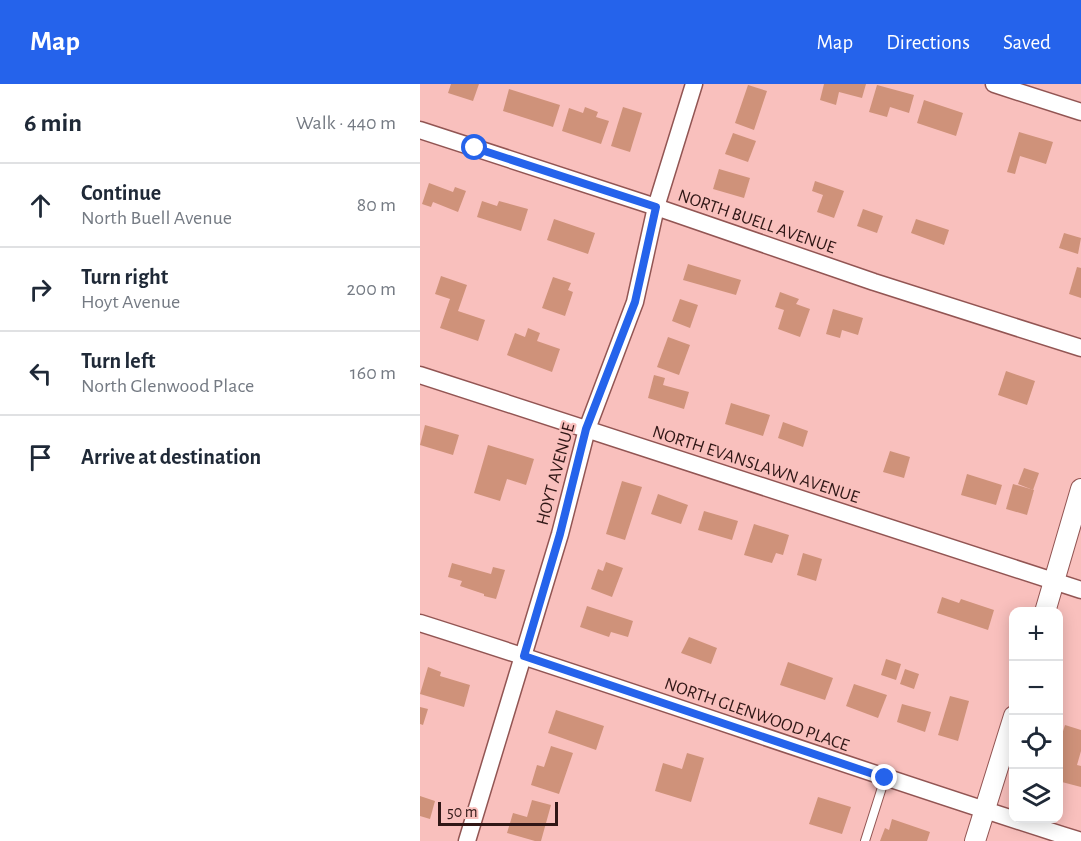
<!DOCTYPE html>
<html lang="en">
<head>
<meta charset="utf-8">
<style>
	:root { --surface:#fff; --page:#f2f2f3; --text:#1f2937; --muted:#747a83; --line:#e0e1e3; --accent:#2563eb }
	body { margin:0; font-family:"Alegreya Sans",sans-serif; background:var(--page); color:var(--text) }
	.controls { position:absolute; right:18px; bottom:18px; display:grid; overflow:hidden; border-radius:12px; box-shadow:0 3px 15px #0003 }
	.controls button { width:54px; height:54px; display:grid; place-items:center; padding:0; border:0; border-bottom:2px solid var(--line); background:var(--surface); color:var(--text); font:30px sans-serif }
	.scale { position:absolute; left:18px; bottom:15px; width:120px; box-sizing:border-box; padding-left:6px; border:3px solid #301716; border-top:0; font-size:16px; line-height:21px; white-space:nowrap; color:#301716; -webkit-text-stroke:4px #f9c0bd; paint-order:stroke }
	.stop { position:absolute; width:18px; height:18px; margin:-14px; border:4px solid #2563eb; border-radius:50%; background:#fff }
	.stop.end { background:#2563eb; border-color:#fff; box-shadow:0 2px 6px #0008 }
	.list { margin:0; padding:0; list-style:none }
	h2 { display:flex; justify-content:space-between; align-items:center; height:78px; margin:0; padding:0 24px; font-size:26px }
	h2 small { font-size:20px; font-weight:400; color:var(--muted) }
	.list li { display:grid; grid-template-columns:39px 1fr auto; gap:18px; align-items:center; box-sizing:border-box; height:84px; padding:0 24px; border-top:2px solid var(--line) }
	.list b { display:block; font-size:22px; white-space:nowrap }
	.list p { margin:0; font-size:20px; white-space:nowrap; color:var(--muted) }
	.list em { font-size:20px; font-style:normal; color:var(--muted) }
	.icon { flex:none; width:33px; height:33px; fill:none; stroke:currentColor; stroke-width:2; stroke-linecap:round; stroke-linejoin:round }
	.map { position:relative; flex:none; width:661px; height:757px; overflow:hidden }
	header { display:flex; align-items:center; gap:36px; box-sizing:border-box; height:84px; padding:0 30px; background:var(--accent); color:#fff }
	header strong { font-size:28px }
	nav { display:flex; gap:33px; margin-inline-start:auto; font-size:21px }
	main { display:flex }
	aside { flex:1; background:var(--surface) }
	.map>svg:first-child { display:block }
</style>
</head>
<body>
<header>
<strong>Map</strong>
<nav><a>Map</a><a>Directions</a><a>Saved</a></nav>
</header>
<main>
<aside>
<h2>6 min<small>Walk · 440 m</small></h2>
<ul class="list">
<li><svg class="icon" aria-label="ahead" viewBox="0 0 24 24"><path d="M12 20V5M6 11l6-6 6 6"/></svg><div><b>Continue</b><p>North Buell Avenue</p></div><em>80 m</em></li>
<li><svg class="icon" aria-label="right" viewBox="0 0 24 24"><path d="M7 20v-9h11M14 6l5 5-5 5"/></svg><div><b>Turn right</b><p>Hoyt Avenue</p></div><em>200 m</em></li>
<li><svg class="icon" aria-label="left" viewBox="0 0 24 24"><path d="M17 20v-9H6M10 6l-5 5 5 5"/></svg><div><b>Turn left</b><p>North Glenwood Place</p></div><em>160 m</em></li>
<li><svg class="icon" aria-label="arrive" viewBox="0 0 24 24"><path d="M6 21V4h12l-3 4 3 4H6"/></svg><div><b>Arrive at destination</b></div></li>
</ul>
</aside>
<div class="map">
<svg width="661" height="757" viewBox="0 0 661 757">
	<rect width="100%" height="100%" fill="#f9c0bd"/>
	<g fill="#cf927a">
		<path d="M31,0h28l-6,17 -25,-8z"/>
		<path d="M404,0h42l-4,14 -23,-6 -3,13 -16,-5z"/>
		<path d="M328,1l19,6 -13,39 -19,-7z"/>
		<path d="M457,1l37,10 -5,18 -19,-6 -3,10 -18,-5z"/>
		<path d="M89,5l51,16 -7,22 -50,-16z"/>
		<path d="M504,16l39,13 -7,23 -39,-13z"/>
		<path d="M165,23l13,5 -2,5 13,4 -8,23 -39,-13 7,-23 14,5z"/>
		<path d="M203,23l19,6 -12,39 -19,-6z"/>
		<path d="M599,48l34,10 -7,22 -26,-8 -5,18 -8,-2z"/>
		<path d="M313,49l23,8 -8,21 -23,-8z"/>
		<path d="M299,85l31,9 -6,20 -31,-9z"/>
		<path d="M395,97l29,10 -10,27 -17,-6 6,-17 -11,-4z"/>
		<path d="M9,99l24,9 2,-5 11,4 -8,21 -25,-10 -2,5 -9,-3z"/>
		<path d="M62,117l15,5 2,-5 29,8 -7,22 -44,-14z"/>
		<path d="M443,125l20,7 -6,17 -20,-7z"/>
		<path d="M134,135l41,14 -7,21 -41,-14z"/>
		<path d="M496,135l33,11 -5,15 -33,-12z"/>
		<path d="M644,149l17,5 -3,16 -19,-6z"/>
		<path d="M268,180l53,16 -5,15 -53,-15z"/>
		<path d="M657,183l4,1v30l-12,-4z"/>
		<path d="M21,192l26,9 -9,26 27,9 -7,21 -38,-13 10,-29 -15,-5z"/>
		<path d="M133,193l18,6 -3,7 5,2 -8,24 -23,-8z"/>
		<path d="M360,208l19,7 -3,5 14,5 -10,28 -22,-8 6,-19 -9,-3z"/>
		<path d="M260,215l18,6 -8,23 -18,-7z"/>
		<path d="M413,225l30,9 -5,17 -16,-5 -2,8 -14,-4z"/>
		<path d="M108,244l12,5 -3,8 23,8 -8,23 -45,-17 8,-22 10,4z"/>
		<path d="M248,253l22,8 -11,30 -22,-8z"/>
		<path d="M586,287l29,10 -8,24 -29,-10z"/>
		<path d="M234,291l11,3 -2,7 26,7 -5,17 -36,-11z"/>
		<path d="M311,319l39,12 -7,21 -38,-12z"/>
		<path d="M363,338l25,9 -5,16 -25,-9z"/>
		<path d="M5,341l34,10 -6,20 -33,-10z"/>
		<path d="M68,361l46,14 -8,26 -19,-6 -7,22 -26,-8z"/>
		<path d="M470,367l20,6 -6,21 -21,-6z"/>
		<path d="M604,384l15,5 -6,17 -15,-6z"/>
		<path d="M547,390l35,11 -6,20 -35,-10z"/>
		<path d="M202,397l20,6 -17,53 -19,-6z"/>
		<path d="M593,400l21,6 -7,25 -21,-6z"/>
		<path d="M238,410l30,11 -7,19 -30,-10z"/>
		<path d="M284,427l34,10 -6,19 -34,-10z"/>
		<path d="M334,440l35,11 -6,20 -7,-2 -4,10 -28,-8z"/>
		<path d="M383,469l19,6 -6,22 -19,-6z"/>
		<path d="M186,478l17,6 -11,29 -21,-8 7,-20 5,2z"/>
		<path d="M32,479l39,11 2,-7 12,3 -9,29 -12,-3v-2l-24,-8 2,-5 -14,-4z"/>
		<path d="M522,513l17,6 2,-4 33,11 -6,20 -51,-17z"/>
		<path d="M167,522l46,15 -5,16 -17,-5 -2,5 -29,-10z"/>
		<path d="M269,553l28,11 -6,16 -30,-11z"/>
		<path d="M466,575l15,5 -5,16 -15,-5z"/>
		<path d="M368,578l45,16 -8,22 -45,-15z"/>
		<path d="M8,583l13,5 -1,4 30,9 -6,22 -44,-13z"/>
		<path d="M485,585l14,5 -5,15 -14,-5z"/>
		<path d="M434,600l33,11 -9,23 -32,-12z"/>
		<path d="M530,612l19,5 -11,40 -20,-6z"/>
		<path d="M482,620l29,8 -6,20 -28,-10z"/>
		<path d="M0,623l8,2 -5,16 -3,-1z"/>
		<path d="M136,626l48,16 -8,24 -48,-17z"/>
		<path d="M645,641l16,5v21l-4,14 4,1v21l-23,-6v-34z"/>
		<path d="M131,662l22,7 -14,41 -28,-9 6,-20 7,2z"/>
		<path d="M267,669l17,5 -13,44 -36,-11 8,-28 19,6z"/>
		<path d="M0,712l15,5 -5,18 -10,-3z"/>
		<path d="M398,713l33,10 -9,27 -33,-10z"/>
		<path d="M112,716l19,5 -10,36h-6l-28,-8 6,-20 14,4z"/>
		<path d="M472,735l38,13 -3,9h-47l5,-13 4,2z"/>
	</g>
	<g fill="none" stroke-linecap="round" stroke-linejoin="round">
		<defs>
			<path id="service" d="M445,757l20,-63"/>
			<g id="minor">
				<path d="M574,0l87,28"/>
				<path d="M0,46l236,77 218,75 207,66"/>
				<path d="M0,291l661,215"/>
				<path d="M0,539c221,70 440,148 661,218"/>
				<path d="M47,757l93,-307 27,-105 48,-127 21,-95 38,-123"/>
			</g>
			<g id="tertiary">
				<path d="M625,528l36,-123"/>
				<path d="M555,757l39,-125"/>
			</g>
		</defs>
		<use href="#service" stroke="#925553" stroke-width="10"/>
		<use href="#minor" stroke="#925553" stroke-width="19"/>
		<use href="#tertiary" stroke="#925553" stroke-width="22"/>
		<use href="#service" stroke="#fff" stroke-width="8"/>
		<use href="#minor" stroke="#fff" stroke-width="16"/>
		<use href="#tertiary" stroke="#fff" stroke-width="20"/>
	</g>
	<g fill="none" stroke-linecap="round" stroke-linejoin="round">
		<path stroke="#2563eb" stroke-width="8" d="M55,64l181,59 -21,95 -49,127 -26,105 -36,122 361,122"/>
	</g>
	<g text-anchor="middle" stroke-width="4.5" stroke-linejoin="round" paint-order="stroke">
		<g font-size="18" fill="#301716" stroke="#f9c0bd">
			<text transform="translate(337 137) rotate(19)" y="6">NORTH BUELL AVENUE</text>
			<text transform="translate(336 380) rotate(18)" y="6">NORTH EVANSLAWN AVENUE</text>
			<text transform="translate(135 390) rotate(-75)" y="6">HOYT AVENUE</text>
			<text transform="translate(337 630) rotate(19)" y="6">NORTH GLENWOOD PLACE</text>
		</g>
	</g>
</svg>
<div class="controls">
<button>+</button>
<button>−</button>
<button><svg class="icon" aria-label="locate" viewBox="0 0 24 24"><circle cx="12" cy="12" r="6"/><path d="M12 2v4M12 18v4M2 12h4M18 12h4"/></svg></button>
<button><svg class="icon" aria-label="layers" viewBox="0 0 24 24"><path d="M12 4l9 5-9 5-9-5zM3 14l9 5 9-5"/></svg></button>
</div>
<div class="scale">50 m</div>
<div class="stop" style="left:55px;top:64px"></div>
<div class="stop end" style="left:465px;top:694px"></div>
</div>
</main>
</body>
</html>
